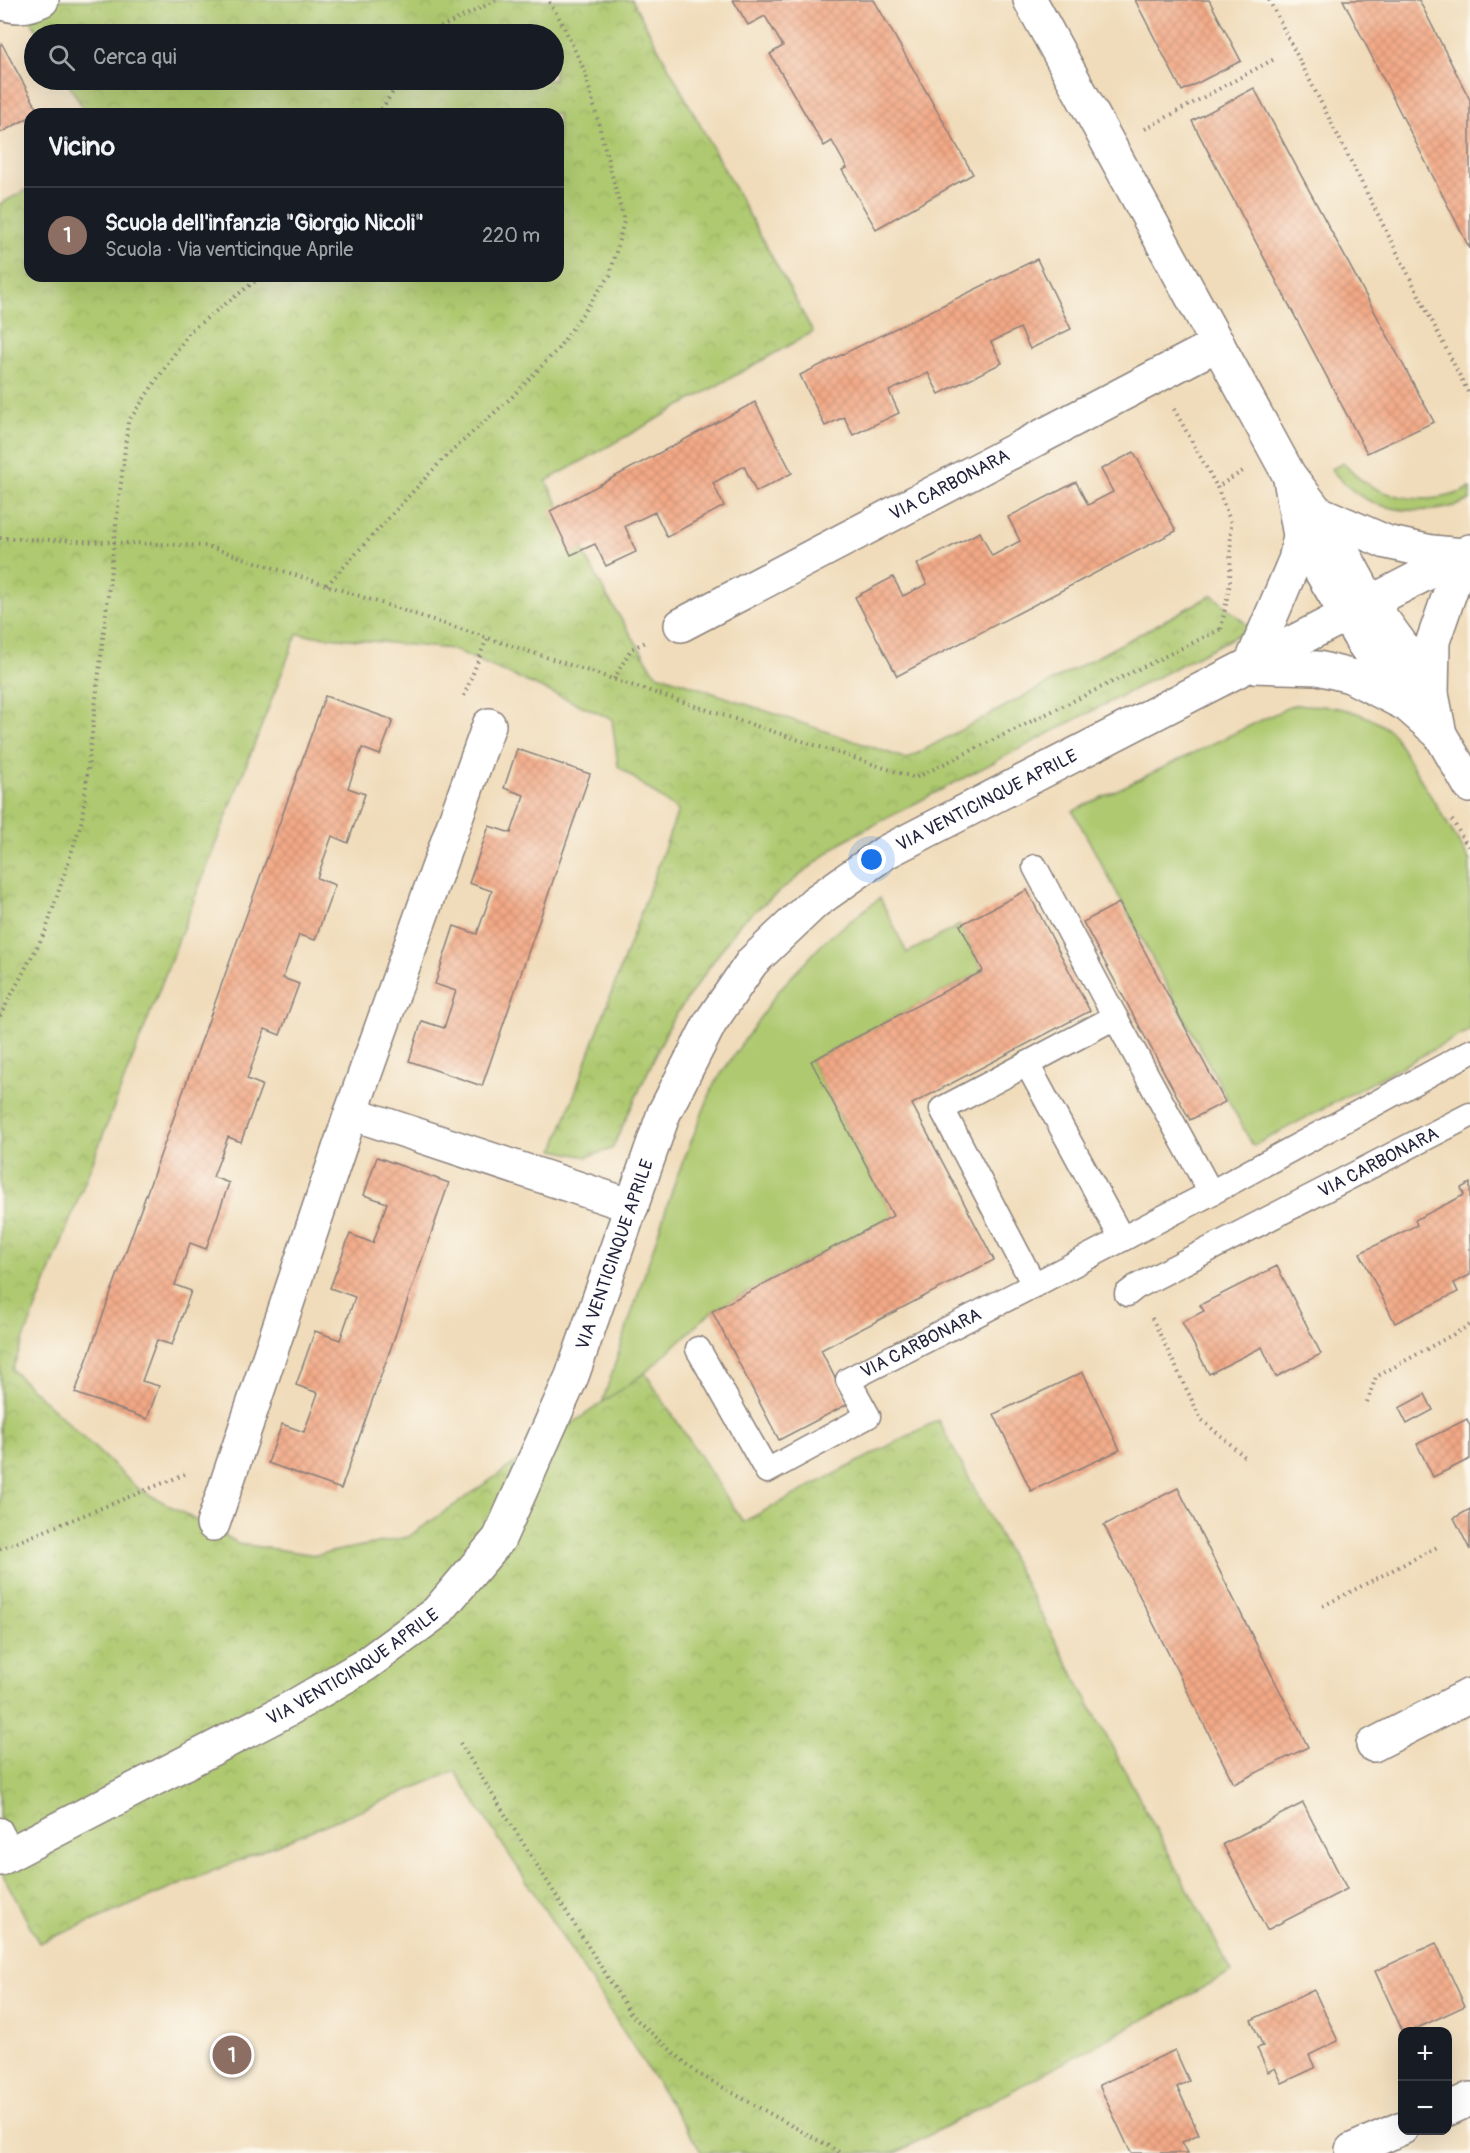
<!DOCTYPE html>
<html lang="it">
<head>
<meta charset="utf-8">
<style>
	:root { --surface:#171b24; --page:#20242c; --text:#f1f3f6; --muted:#9ea1a6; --line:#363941; --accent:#1f6fb2 }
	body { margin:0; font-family:Pangolin,sans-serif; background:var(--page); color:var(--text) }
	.controls { position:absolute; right:18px; bottom:18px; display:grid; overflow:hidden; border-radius:12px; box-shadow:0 6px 24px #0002 }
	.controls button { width:54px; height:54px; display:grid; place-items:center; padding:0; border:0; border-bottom:2px solid var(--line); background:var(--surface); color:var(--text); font:30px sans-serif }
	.you { position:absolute; left:872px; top:860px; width:21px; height:21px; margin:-15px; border:4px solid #fff; border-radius:50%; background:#1a73e8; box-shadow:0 0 0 9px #1a73e833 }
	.badge { display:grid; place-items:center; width:39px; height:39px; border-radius:50%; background:var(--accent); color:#fff; font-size:20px; font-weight:700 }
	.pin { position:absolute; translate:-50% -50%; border:3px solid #fff; box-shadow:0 2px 6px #0006 }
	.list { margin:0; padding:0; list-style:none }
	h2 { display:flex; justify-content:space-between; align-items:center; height:78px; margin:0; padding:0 24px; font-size:26px }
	h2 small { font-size:20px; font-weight:400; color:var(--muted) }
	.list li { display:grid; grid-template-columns:39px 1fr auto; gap:18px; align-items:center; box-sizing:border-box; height:96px; padding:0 24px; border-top:2px solid var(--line) }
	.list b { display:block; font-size:22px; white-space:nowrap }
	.list p { margin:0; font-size:20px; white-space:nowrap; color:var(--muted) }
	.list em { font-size:20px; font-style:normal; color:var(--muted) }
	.icon { flex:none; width:33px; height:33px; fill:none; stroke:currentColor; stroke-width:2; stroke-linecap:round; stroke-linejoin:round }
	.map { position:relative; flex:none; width:1470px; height:2153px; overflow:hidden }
	.search { position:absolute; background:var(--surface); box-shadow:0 6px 24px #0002; left:24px; top:24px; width:540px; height:66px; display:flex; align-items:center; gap:15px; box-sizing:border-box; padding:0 21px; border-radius:33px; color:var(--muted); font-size:22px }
	.panel { position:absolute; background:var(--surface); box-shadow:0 6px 24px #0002; left:24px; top:108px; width:540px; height:174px; border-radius:18px }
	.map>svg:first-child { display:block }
</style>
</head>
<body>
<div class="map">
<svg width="1470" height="2153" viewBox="0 0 1470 2153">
	<defs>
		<pattern id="park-crowns" width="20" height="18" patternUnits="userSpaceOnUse" patternTransform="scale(1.5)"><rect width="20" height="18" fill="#aec96f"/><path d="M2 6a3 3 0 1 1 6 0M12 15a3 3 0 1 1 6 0" fill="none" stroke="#95ac61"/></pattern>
		<pattern id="building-cross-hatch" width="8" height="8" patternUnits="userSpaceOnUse" patternTransform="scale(1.5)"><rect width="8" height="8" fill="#f2a986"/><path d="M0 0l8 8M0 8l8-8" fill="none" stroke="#cf9175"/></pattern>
	</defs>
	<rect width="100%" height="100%" fill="#fbf7ec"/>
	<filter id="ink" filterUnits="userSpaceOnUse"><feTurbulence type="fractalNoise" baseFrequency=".0167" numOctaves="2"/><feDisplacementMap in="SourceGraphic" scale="12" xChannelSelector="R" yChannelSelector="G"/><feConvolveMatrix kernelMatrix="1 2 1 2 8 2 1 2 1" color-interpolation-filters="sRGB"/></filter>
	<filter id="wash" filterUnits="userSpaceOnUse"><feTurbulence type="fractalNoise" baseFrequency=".008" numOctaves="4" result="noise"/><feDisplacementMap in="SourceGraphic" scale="24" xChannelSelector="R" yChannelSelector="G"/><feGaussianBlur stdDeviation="1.35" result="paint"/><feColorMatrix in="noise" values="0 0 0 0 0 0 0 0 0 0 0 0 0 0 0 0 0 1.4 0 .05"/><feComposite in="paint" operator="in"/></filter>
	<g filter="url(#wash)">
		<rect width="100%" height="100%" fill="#f0dcba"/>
		<g fill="#aec96f" stroke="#687655" stroke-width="1.5">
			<path d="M1344,463c26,36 87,46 126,25v12c-30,15 -79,14 -108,-3 -13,-8 -22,-17 -31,-28z"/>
			<path d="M1293,705c39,0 67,3 99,27l78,129v169l-217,116 -180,-335z"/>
			<path d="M880,898l27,55 53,-28 23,46 -172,90 82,155 -181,95 -67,62 -43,30 74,-224 38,-95 65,-94 47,-50z"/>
		</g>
		<path fill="url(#park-crowns)" stroke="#687655" stroke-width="1.5" d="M18,0h614l181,332 -267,149 62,117 47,75 252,86 305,-164 39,33 -408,213 -103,82 -69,99 -59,127 -25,8 -33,-7 124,-339 -60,-45 -6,-47 -160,-70 -155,-15 -285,736 125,118 103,56 76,11 92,-18 237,-164 98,149 195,-102 294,552 -336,181h-194l-247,-382 -416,172 -39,-74v-1665l30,-16v88h528v-162h-471l-21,-34h488v-46h-515z"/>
		<g id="blocks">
			<g fill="url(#building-cross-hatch)">
				<path d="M733,0h141l99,174 -97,55 -34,-59 5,-2 -15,-27 -8,5 -54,-92 13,-8 -18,-30 -17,9z"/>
				<path d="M1135,0h74l32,61 -59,30z"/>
				<path d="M1343,0h76l51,100v149z"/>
				<path d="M2,44l37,68 -9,2v3l-30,16v-88z"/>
				<path d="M1254,88l180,334 -67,31 -175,-332z"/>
				<path d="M1037,259l34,70 -41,20 -10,-21 -29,14 11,21 -63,31 -11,-21 -39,18 10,22 -46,22 -9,-18 -19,9 -25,-51z"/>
				<path d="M755,402l37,71 -36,19 -12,-26 -31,17 11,23 -57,31 -12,-25 -30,14 11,26 -30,14 -11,-22 -24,11 -21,-44z"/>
				<path d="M1134,452l42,79 -279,145 -42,-79 38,-20 10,19 24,-12 -10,-20 63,-32 12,24 28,-15 -12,-24 68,-35 12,23 25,-13 -12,-23z"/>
				<path d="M325,696l68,24 -13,35 -18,-7 -14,40 17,6 -17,49 -16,-7 -15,42 18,7 -20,55 -16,-5 -16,43 16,6 -19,51 -15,-6 -18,50 15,6 -21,57 -13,-5 -15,40 16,6 -23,66 -16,-6 -15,42 16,6 -19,54 -15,-5 -15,41 17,5 -12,33 -72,-26z"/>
				<path d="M517,749l73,25 -108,312 -73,-25 13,-40 22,7 12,-37 -21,-7 19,-58 23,8 15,-43 -23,-8 20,-57 22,7 13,-38 -20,-7z"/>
				<path d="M1027,890l63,121 -178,93 82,156 -173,90 27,54 -69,36 -67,-129 181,-95 -82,-155 172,-90 -23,-46z"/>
				<path d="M1119,903l106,199 -35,18 -107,-198z"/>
				<path d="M377,1157l72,26 -108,306 -73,-26 14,-39 22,8 14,-39 -22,-8 19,-54 25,9 15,-43 -25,-9 20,-54 23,9 14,-40 -23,-8z"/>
				<path d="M1470,1183v92l-16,8 4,9 -63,31 -35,-70 57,-28 -2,-5 49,-25 -3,-7z"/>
				<path d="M1277,1266l44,88 -45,23 -14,-30 -53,27 -27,-52 22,-11 -4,-6z"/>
				<path d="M1083,1372l37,78 -89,41 -37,-77z"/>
				<path d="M1425,1394l8,16 -26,14 -8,-16z"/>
				<path d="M1467,1419l3,7v33l-37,18 -16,-33z"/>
				<path d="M1178,1488l130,259 -74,37 -130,-259z"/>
				<path d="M1470,1509v41l-16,-32z"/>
				<path d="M1303,1803l44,86 -80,41 -44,-86z"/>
				<path d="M1436,1943l29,63 -56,26h-6l-28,-61z"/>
				<path d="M1314,1990l24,51 -29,14 6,13 -33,15 -7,-15 -7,4 -11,-24 6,-2 -12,-26z"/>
				<path d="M1175,2050l14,31 -12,6 22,47 -17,8 6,11h-57l-32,-68z"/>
			</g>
		</g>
	</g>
	<g filter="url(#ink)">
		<use href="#blocks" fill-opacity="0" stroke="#897f7a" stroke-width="1.5"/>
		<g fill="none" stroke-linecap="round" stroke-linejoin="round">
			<defs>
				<g id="service">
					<path d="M1035,867l80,150"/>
					<path d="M1027,1064l-85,45 92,176 94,-49"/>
					<path d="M1211,1193l-96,-176 -88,47 95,175 89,-46 259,-141"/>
					<path id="s1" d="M1127,1294l9,-7 334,-172"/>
					<path id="s2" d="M698,1349l69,122 101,-55 -20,-36 186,-95"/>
					<path d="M0,1830l12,23"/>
				</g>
				<g id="minor">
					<path d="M1030,0l259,475 28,37 69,30 46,10 31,3 -30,86 -1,53 8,40 30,52"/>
					<path d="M0,2c15,6 27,5 42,-2"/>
					<path d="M1290,479l10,57 -5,24 -45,106 68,2 32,8 57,29 33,29"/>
					<path d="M1317,512l20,29 33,61 38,52 24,40"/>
					<path d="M1300,536l63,107 41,58"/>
					<path id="s3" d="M681,625l537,-281"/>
					<path d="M351,1113l281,93"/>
					<path d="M213,1524l138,-411 138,-388"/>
					<path d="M1373,1745l97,-50"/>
					<path d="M1448,2109l22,-10"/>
					<path d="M1354,2153l-2,-3 50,-22"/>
				</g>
				<g id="tertiary">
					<path id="s4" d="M0,1859l289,-150 76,-44 72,-53 62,-73 73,-163 92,-263 46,-90 42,-61 63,-60 71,-50 584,-301"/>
				</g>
			</defs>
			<use href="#service" stroke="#897f7a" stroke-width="27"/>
			<use href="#minor" stroke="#897f7a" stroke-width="36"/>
			<use href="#tertiary" stroke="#897f7a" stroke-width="36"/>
			<g stroke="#897f7a" stroke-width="4" stroke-dasharray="1.5 4.5" stroke-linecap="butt">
				<path d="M1269,0l201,396"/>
				<path d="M431,34l2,-3 64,-31"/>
				<path d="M378,114l23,-34"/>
				<path d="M1145,129l131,-71"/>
				<path d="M1174,409l43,78"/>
				<path d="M0,538l207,8 708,232 306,-149"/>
				<path d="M327,585l115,-125 71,-64 44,-46 53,-75 14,-54 -39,-149 -24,-51 -13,-21"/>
				<path d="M1221,629l9,-46 1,-60 -14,-36 26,-16"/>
				<path d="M614,679l17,-30 17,-8"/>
				<path d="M464,696l23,-58"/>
				<path d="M1452,820l18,30"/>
				<path d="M0,1016l46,-86 36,-110 46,-398 62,-91 72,-55"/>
				<path d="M1152,1318l49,101 46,40"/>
				<path d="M1367,1402l9,-25 94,-52"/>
				<path d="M0,1549l188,-76"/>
				<path d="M1323,1606l116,-60"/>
				<path d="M460,1743l172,273 65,57 144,80"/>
			</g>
			<use href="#service" stroke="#fff" stroke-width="24"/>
			<use href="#minor" stroke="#fff" stroke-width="33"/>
			<use href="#tertiary" stroke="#fff" stroke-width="33"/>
		</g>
	</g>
	<g text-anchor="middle" stroke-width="6" stroke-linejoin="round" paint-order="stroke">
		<g font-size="18" fill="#22223b" stroke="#fbf7ec">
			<text dy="6" stroke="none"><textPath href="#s3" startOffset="303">VIA CARBONARA</textPath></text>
			<text dy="6" stroke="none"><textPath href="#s4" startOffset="1518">VIA VENTICINQUE APRILE</textPath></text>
			<text dy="6" stroke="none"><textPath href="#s1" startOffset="284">VIA CARBONARA</textPath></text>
			<text dy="6" stroke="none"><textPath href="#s4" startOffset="906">VIA VENTICINQUE APRILE</textPath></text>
			<text dy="6" stroke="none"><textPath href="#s2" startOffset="378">VIA CARBONARA</textPath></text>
			<text dy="6" stroke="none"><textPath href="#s4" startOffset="402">VIA VENTICINQUE APRILE</textPath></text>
		</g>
	</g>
</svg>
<div class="controls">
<button>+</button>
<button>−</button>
</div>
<div class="you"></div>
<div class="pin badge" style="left:232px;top:2055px;background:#8d6e63">1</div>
<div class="search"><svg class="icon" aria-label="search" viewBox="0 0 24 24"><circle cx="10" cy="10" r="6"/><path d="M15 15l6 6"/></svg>Cerca qui</div>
<section class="panel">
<h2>Vicino<small></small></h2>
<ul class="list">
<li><span class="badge" style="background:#8d6e63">1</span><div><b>Scuola dell'infanzia &quot;Giorgio Nicoli&quot;</b><p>Scuola · Via venticinque Aprile</p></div><em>220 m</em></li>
</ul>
</section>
</div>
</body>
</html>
